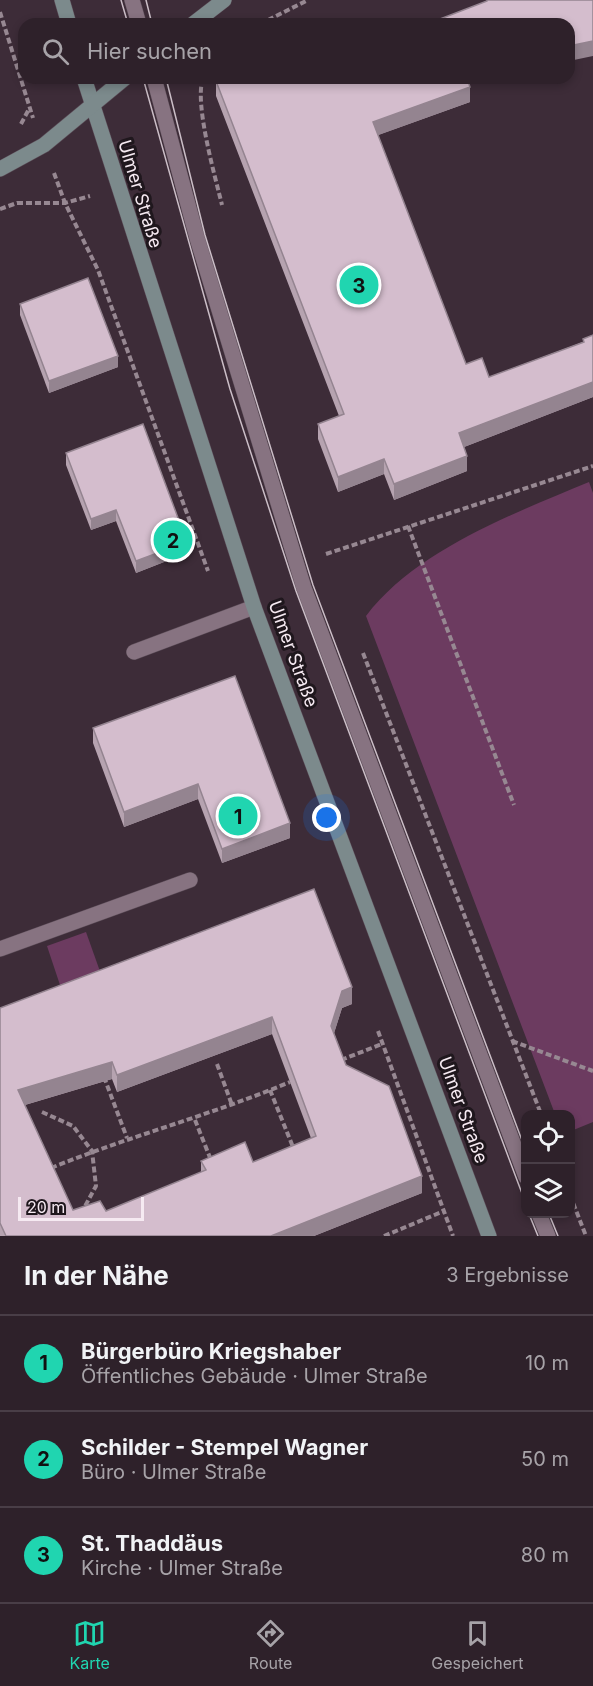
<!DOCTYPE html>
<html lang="de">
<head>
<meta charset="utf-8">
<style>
	:root { --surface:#2e212a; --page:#362932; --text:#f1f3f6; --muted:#a7a3a8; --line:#493e47; --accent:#20d5b0 }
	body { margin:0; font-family:Inter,sans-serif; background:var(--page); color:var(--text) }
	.controls { position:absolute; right:18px; bottom:18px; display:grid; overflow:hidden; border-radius:12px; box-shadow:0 3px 9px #0003 }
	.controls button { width:54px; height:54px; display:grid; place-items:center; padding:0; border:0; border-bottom:2px solid var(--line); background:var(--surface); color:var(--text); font:30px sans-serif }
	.scale { position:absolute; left:18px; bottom:15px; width:126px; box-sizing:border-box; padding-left:6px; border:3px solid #f6eaf2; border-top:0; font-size:16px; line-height:21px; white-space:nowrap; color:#f6eaf2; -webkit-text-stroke:4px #1f171d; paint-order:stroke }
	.you { position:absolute; left:327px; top:818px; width:21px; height:21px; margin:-15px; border:4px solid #fff; border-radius:50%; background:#1a73e8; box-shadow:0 0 0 9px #1a73e833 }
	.badge { display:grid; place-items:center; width:39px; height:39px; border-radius:50%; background:var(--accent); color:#111; font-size:20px; font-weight:700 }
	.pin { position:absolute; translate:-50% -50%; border:3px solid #fff; box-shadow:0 2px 6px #0006 }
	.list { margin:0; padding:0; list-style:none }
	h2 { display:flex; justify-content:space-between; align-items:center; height:78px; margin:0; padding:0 24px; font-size:26px }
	h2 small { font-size:20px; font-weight:400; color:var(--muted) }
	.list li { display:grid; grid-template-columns:39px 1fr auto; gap:18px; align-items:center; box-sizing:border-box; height:96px; padding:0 24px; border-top:2px solid var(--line) }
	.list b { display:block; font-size:22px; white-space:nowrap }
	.list p { margin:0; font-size:20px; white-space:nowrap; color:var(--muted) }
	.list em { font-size:20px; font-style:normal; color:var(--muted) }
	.icon { flex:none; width:33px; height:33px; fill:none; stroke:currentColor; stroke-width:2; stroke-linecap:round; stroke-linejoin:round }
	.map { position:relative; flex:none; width:593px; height:1236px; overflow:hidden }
	.search { position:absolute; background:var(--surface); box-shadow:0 3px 9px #0003; left:18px; right:18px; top:18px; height:66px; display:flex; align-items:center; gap:15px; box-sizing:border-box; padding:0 21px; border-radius:18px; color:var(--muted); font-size:22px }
	.sheet { height:366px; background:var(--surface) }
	nav { display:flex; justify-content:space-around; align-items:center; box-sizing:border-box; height:84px; border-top:2px solid var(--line); background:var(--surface); font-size:16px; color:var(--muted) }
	nav a { display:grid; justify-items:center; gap:3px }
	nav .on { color:var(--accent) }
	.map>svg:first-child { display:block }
</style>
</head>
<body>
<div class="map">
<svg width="593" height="1236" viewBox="0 0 593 1236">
	<rect width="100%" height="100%" fill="#3d2c38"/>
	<g fill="#6c3b60">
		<path d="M589,482l4,11v629l-22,9 -1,-17h-15l-189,-498c50,-66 149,-103 223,-134z"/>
		<path d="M86,932l16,45 -40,14 -15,-45z"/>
	</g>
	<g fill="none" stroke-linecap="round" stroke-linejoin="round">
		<defs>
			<g id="lane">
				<path d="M132,0l7,24"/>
				<path d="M154,78l43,160 107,350 222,589"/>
				<path d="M134,652l120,-45"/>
				<path d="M0,949l190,-69"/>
				<path d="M539,1214l9,22"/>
			</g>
			<g id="secondary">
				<path d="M62,0l7,24"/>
				<path d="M193,24l31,-24"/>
				<path d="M84,78l170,529 235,629"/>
				<path d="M0,169l44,-24 81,-67"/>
			</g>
		</defs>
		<use href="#lane" stroke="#5b4c57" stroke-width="16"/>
		<use href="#secondary" stroke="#5b4c57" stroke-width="16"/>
		<g stroke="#978892" stroke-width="4" stroke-dasharray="6 3" stroke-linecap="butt">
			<path d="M0,12l33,106"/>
			<path d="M260,24l48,-24"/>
			<path d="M203,78c-9,25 12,98 19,127"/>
			<path d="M21,124l8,-15"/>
			<path d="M54,173l11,30 33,67 110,301"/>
			<path d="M0,209l17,-6h48l25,-7"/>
			<path d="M408,526l106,279"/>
			<path d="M326,554l267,-88"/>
			<path d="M363,653l178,461"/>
			<path d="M378,1031l75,205"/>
			<path d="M512,1041l81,30"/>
			<path d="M341,1060l41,-16"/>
			<path d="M217,1064l15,41"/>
			<path d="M104,1077l23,61"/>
			<path d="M270,1090l23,57"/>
			<path d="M42,1112l31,14 19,25 4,35 -12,22"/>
			<path d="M195,1120l16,40"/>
			<path d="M51,1168c79,-32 160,-53 239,-86"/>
			<path d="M570,1195l16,41"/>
			<path d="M384,1236l60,-25"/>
		</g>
		<use href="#lane" stroke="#877381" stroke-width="15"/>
		<use href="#secondary" stroke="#7c8a8c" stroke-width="15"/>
		<g stroke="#cbbec7" stroke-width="1.5">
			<path d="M121,0l7,24"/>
			<path d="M146,0l6,24"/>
			<path d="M143,78l87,311 66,202 230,613"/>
			<path d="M166,78l39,157 108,350 213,566"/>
			<path d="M529,1214l9,22"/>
			<path d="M549,1214l9,22"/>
		</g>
	</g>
	<g fill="#b6a3b0" fill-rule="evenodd">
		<path d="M216,81l254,21 -92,33 88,229 23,13 94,-35v-3l10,-4v62l-129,50 3,24 -73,29 -10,-26 -46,18 -20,-53v-15l21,-8 -123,-320z"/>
		<path d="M20,304l98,63 -69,26 -29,-78z"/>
		<path d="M66,453l121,100 -51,20 -20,-52 -25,9 -25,-65z"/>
		<path d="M235,676l55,162 -68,25 -24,-64 -74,28 -31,-84v-15z"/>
		<path d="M352,1004l-10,4 -8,25 12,32 76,128 -108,43h-314v-228zM272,1034l39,104 -58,24 -52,-1v11l-95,39 -33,-1 -48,-105 87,-26 5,13z"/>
	</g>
	<g fill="#948490">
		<path d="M593,41v15l-24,5v-15z"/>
		<path d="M470,87v15l-97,35v-15z"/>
		<path d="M118,356v11l-69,26v-12z"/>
		<path d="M593,382v15l-134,52v-16z"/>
		<path d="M467,456v15l-73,29v-16z"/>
		<path d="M384,459v15l-46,18v-15z"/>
		<path d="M116,510v11l-25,9v-11z"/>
		<path d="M187,542v11l-51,20v-12z"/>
		<path d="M198,784v15l-74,28v-15z"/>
		<path d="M290,823v15l-68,25v-14z"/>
		<path d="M352,987v17l-10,4 -11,35v-17l11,-35z"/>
		<path d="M272,1017v17l-155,58v-17z"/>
		<path d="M112,1062v17l-94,28v-17z"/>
		<path d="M422,1176v17l-108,43h-43z"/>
	</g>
	<g fill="#d4bdcd" stroke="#948490" stroke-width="1.5" fill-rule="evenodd">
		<path d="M487,0h106v41l-24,5v-22h-142l60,-23z"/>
		<path d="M372,19l2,5h-16z"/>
		<path d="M223,78h244l3,9 -97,35 93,242 16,-6 7,19 95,-35 -1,-3 10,-4v47l-134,51 8,23 -73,28 -10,-25 -46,18 -20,-53 26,-10 -128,-333z"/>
		<path d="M88,278l30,78 -69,25 -29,-77z"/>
		<path d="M143,424l44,118 -51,19 -20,-51 -25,9 -25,-66z"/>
		<path d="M235,676l55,147 -68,26 -24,-65 -74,28 -31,-84z"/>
		<path d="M314,889l38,98 -10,4 -11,35 15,39 43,21 33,90 -151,60h-265l-6,-13v-215zM272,1017l44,119 -63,26 -8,-20 -44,19 5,9 -100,41 -6,-10 -27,9 -55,-120 94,-28 5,13z"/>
	</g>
	<g text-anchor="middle" stroke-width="6" stroke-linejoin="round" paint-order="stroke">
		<g font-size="18" fill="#f6eaf2" stroke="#1f171d">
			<text transform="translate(140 194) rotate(73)" y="6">Ulmer Straße</text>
			<text transform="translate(293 654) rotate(70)" y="6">Ulmer Straße</text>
			<text transform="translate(463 1110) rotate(70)" y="6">Ulmer Straße</text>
		</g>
	</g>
</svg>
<div class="controls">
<button><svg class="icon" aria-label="locate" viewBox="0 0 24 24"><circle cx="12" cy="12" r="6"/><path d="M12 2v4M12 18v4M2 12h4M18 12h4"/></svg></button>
<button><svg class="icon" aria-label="layers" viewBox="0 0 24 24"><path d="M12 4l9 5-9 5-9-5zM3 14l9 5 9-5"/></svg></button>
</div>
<div class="scale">20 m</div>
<div class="you"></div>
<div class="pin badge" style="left:238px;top:816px">1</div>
<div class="pin badge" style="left:173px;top:540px">2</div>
<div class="pin badge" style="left:359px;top:285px">3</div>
<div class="search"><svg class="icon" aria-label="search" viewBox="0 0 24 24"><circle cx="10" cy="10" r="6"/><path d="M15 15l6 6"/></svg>Hier suchen</div>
</div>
<section class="sheet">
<h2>In der Nähe<small>3 Ergebnisse</small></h2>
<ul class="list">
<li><span class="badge">1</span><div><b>Bürgerbüro Kriegshaber</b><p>Öffentliches Gebäude · Ulmer Straße</p></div><em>10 m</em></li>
<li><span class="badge">2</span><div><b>Schilder - Stempel Wagner</b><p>Büro · Ulmer Straße</p></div><em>50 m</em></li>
<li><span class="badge">3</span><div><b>St. Thaddäus</b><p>Kirche · Ulmer Straße</p></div><em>80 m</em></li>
</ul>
</section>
<nav>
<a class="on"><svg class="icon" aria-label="map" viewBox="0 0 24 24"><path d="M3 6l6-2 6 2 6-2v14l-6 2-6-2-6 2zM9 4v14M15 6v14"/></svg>Karte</a>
<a><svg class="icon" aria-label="directions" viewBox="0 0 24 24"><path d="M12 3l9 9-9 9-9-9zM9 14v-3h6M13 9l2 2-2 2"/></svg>Route</a>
<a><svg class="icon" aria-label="saved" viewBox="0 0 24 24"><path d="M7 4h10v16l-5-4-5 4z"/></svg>Gespeichert</a>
</nav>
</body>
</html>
